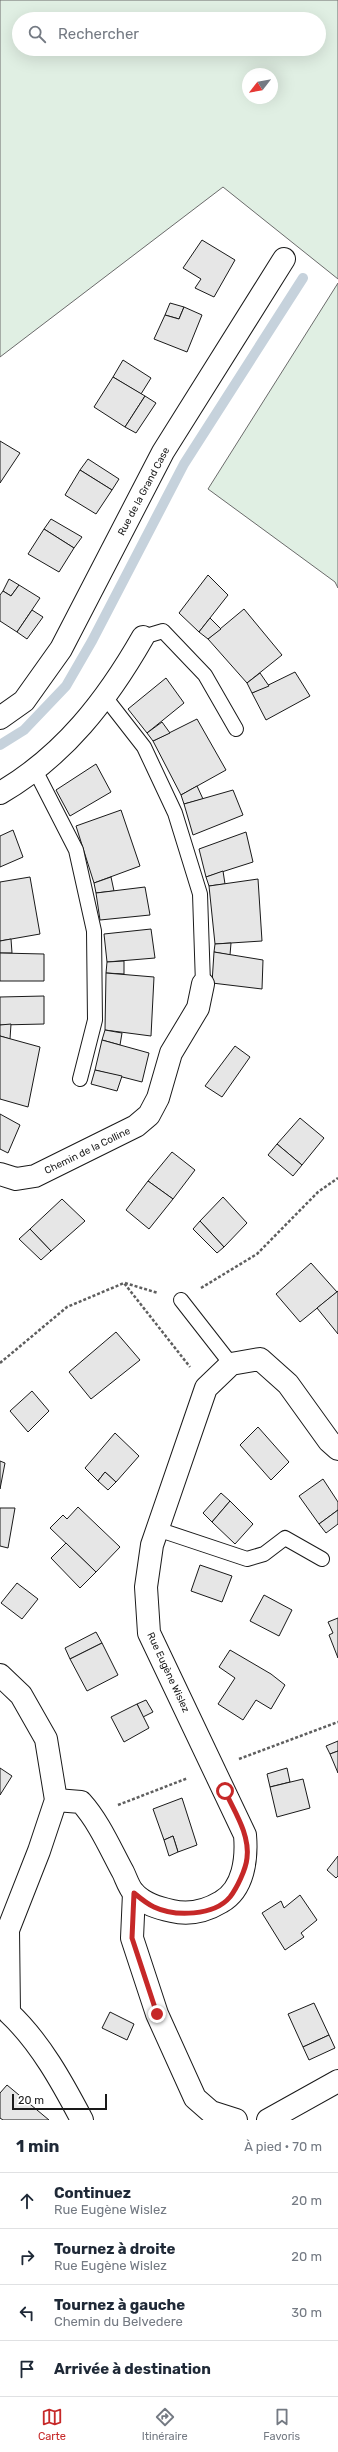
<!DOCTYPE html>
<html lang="fr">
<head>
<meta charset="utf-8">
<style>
	:root { --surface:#fff; --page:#f6f6f7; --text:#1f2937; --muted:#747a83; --line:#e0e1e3; --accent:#c62828 }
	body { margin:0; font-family:Rubik,sans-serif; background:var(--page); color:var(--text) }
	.compass { position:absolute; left:242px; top:68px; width:36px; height:36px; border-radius:50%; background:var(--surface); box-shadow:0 4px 16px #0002; rotate:239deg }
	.scale { position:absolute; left:12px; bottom:10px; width:95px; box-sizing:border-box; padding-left:4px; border:2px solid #1a1a1a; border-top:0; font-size:11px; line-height:14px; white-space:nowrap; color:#1a1a1a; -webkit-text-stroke:3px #fff; paint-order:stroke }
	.stop { position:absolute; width:12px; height:12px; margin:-9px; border:3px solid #c62828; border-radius:50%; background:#fff }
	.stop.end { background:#c62828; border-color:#fff; box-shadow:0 1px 4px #0008 }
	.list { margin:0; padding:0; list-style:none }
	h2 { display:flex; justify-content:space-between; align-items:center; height:52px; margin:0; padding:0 16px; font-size:17px }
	h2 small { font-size:13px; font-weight:400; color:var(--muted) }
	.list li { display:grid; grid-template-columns:26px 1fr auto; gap:12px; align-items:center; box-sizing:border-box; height:56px; padding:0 16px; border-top:1px solid var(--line) }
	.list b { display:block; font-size:15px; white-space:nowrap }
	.list p { margin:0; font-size:13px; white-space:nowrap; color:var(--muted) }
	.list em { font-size:13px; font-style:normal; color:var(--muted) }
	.icon { flex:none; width:22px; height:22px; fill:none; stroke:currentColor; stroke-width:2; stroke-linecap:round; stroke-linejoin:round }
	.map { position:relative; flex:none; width:338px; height:2120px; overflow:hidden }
	.search { position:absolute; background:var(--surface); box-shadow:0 4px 16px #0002; left:12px; right:12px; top:12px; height:44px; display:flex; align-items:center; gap:10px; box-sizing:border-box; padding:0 14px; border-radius:22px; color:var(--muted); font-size:15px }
	.sheet { height:276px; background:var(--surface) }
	nav { display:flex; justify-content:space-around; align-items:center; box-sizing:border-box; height:56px; border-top:1px solid var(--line); background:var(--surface); font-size:11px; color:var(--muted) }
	nav a { display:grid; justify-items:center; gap:2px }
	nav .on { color:var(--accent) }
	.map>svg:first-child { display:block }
</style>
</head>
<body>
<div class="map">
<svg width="338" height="2120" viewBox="0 0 338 2120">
	<rect width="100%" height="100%" fill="#fff"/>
	<g fill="#e0efe3" stroke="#6a6a6a" fill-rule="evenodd">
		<path d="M0,0h338v279l-115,-92 -223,170zM19,19h300v30h-300zM248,74h24v24h-24z"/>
		<path d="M338,283v305l-3,-6 -127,-93z"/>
	</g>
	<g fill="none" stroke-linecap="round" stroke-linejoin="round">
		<path stroke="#c6d2dc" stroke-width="10" d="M0,745l24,-15 42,-44 26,-45 92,-177 119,-186"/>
	</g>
	<g fill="#e6e6e6" stroke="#1a1a1a">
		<path d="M202,240l33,20 -21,37 -19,-9 6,-9 -18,-11z"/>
		<path d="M170,303l14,4 -5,12 -14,-4z"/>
		<path d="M184,307l18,8 -15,37 -33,-13 11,-24 14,4z"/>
		<path d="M123,360l28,18 -10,16 -28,-17z"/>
		<path d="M113,377l32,19 -20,31 -31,-20z"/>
		<path d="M145,396l11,7 -20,30 -11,-6z"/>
		<path d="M0,441l20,12 -20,30z"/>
		<path d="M88,459l31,20 -7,11 -32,-20z"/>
		<path d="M80,470l32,20 -16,24 -31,-19z"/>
		<path d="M51,519l31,18 -8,11 -30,-19z"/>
		<path d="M44,529l30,19 -15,24 -31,-18z"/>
		<path d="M208,575l20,20 -29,37 -20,-19z"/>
		<path d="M9,579l10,6 -8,11 -8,-5z"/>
		<path d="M19,585l21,13 -23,34 -17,-11v-26l3,-4 8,5z"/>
		<path d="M244,609l38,46 -35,28 -39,-44z"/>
		<path d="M32,610l11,7 -16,22 -10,-7z"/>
		<path d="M210,618l11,11 -13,10 -9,-7z"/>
		<path d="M295,672l15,24 -44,24 -14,-27z"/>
		<path d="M260,673l9,13 -17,7 -5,-10z"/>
		<path d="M166,678l18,25 -37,30 -19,-24z"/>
		<path d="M197,719l29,51 -45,25 -28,-54z"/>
		<path d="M162,722l8,11 -17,8 -6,-8z"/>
		<path d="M96,764l15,28 -41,24 -14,-26z"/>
		<path d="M197,786l6,13 -19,5 -3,-9z"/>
		<path d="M233,790l10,25 -50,20 -9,-31z"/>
		<path d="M121,810l19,56 -46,17 -18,-57z"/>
		<path d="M13,830l10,27 -23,10v-31z"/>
		<path d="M246,832l7,30 -47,15 -7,-28z"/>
		<path d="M223,871l2,13 -16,2 -3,-9z"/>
		<path d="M30,877l10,57 -40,7v-59z"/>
		<path d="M111,877l3,14 -18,2 -2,-10z"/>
		<path d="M258,879l4,62 -47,3 -6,-58z"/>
		<path d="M145,887l5,28 -50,5 -4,-27z"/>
		<path d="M151,929l4,29 -48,4 -3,-28z"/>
		<path d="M11,939l1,14h-12v-12z"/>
		<path d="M231,943l-1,12 -16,-3 1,-8z"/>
		<path d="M214,952l49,8 -1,29 -50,-6z"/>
		<path d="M0,953l44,1v27h-44z"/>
		<path d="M124,961v13l-18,-1 1,-11z"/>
		<path d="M106,973l48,4 -3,59 -46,-6z"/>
		<path d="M44,996v28l-44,1v-28z"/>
		<path d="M11,1024l-1,15 -10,-3v-11z"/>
		<path d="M105,1030l17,3 -2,12 -18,-5z"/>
		<path d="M0,1036l40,11 -12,60 -28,-8z"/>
		<path d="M102,1040l47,13 -7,29 -47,-12z"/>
		<path d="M235,1046l15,11 -28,40 -17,-11z"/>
		<path d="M95,1070l27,6 -5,15 -26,-7z"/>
		<path d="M0,1114l20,11 -12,28 -8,-4z"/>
		<path d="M300,1118l24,20 -22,27 -25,-21z"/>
		<path d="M277,1144l25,21 -9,11 -25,-21z"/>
		<path d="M172,1152l23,18 -22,29 -25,-18z"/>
		<path d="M148,1181l25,18 -24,30 -23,-19z"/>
		<path d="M223,1197l24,26 -23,24 -24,-26z"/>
		<path d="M62,1199l23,22 -34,30 -21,-22z"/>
		<path d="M200,1221l24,26 -7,6 -24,-24z"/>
		<path d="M30,1229l21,22 -10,9 -22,-21z"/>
		<path d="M311,1263l26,29 -37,30 -24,-28z"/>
		<path d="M338,1291v43l-21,-26z"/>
		<path d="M116,1332l24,28 -49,39 -22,-27z"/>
		<path d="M32,1391l17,20 -21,21 -18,-21z"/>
		<path d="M258,1427l31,35 -18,18 -31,-35z"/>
		<path d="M115,1433l24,23 -23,26 -11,-10 -7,9 -13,-13z"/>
		<path d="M0,1461l5,2 -5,26z"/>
		<path d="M105,1472l11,10 -8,8 -10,-9z"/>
		<path d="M323,1479l15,23v8l-19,14 -20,-28z"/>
		<path d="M221,1493l9,8 -18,21 -9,-9z"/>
		<path d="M230,1501l23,23 -18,20 -23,-22z"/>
		<path d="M78,1507l42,40 -24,25 -46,-44 13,-13 4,4z"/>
		<path d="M0,1508h15l-7,40 -8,-2z"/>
		<path d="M338,1510v14l-12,9 -7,-9z"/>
		<path d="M66,1543l30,29 -16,16 -29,-30z"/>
		<path d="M200,1565l32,11 -10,26 -31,-11z"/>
		<path d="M17,1583l21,16 -16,20 -21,-16z"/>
		<path d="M264,1595l28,15 -13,26 -29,-15z"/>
		<path d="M338,1618v40l-9,-23 4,-2 -5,-11z"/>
		<path d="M96,1632l6,11 -32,16 -5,-11z"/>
		<path d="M102,1643l16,32 -31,16 -17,-32z"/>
		<path d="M230,1650l41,24 14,11 -14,24 -15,-9 -13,20 -25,-16 17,-26 -16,-11z"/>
		<path d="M146,1700l7,12 -10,5 -6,-13z"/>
		<path d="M137,1704l12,24 -25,14 -13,-25z"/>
		<path d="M338,1741v10l-8,3 -4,-8z"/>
		<path d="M338,1751v22l-8,-19z"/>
		<path d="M0,1768l12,8 -12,19z"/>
		<path d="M287,1768l3,14 -20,5 -3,-13z"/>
		<path d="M303,1779l7,29 -33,9 -7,-30z"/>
		<path d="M182,1798l15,47 -19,7 -5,-16 -9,4 -11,-31z"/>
		<path d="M173,1836l5,16 -9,4 -5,-16z"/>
		<path d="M338,1856v20l-2,2 -9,-8z"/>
		<path d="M300,1895l17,25 -16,13 3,4 -19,13 -23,-37 19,-12 3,7z"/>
		<path d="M314,2003l15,32 -26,12 -15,-33z"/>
		<path d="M110,2012l24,12 -7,16 -25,-12z"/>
		<path d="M329,2035l6,13 -26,12 -6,-13z"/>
		<path d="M7,2085l42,35h-46l-3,-2v-25z"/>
	</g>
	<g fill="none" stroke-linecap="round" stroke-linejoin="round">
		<defs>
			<g id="lane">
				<path d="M143,637l20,-6 42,44 31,54"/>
				<path d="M105,697l39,50 31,66 25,81 3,90"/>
				<path d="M35,770l41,80 18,81 1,89 -15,59"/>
				<path d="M181,1300l50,64"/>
				<path d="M157,1529l90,30 17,-5 21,-16 37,21"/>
			</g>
			<g id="street">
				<path d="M0,718l24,-17 37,-52 102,-197 121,-193"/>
				<path d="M0,793c64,-37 107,-93 143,-156"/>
				<path d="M0,1174l16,5 19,-3 101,-50 13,-11 9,-17 13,-45 27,-45 5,-24"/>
				<path d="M0,1675l21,20 25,44 10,61 -17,51 -31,79 1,83c31,29 53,69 73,107"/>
				<path d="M56,1800l25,2c18,20 29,46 42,70 3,6 6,16 11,21 10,11 24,15 38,18 17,4 34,0 49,-9 23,-13 26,-44 24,-67l-96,-202 -3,-46 6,-42 54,-157 25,-24 29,-5 28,25 41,57 9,8"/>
				<path d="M134,1893l-2,45 25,76 38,84 16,14 25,8"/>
				<path d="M268,2120l70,-39"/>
			</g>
		</defs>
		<use href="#lane" stroke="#1a1a1a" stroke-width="16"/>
		<use href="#street" stroke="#1a1a1a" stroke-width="24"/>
		<g stroke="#5f5f5f" stroke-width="2.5" stroke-dasharray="3 2" stroke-linecap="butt">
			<path d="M125,1283l33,10"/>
			<path d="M201,1288l56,-34 61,-62 20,-14"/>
			<path d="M0,1363l67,-56 57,-24 66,84"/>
			<path d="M239,1759l99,-37"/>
			<path d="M118,1805l70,-27"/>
		</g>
		<use href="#lane" stroke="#fff" stroke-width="14"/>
		<use href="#street" stroke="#fff" stroke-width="22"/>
	</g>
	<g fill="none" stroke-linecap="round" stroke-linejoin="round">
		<path stroke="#c62828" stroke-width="5" d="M157,2014l-25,-76 2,-45c6,5 13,11 20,14 21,10 60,9 76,-10 7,-9 16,-28 17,-39 3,-24 -13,-47 -22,-67"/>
	</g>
	<g text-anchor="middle" stroke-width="3" stroke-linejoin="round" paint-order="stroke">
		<g font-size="10" fill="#1a1a1a" stroke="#fff">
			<text transform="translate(143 491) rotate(-62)" y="4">Rue de la Grand Case</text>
			<text transform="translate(87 1150) rotate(-26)" y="4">Chemin de la Colline</text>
			<text transform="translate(169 1672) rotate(65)" y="4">Rue Eugène Wislez</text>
		</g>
	</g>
</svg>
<svg class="compass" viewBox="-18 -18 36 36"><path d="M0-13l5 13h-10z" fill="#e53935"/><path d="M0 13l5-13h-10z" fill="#747a83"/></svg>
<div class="scale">20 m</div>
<div class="stop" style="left:225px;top:1791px"></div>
<div class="stop end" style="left:157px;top:2014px"></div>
<div class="search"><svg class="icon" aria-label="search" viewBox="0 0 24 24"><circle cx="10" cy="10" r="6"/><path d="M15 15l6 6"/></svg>Rechercher</div>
</div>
<section class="sheet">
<h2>1 min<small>À pied · 70 m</small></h2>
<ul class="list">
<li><svg class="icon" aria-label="ahead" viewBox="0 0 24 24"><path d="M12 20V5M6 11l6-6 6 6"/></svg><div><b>Continuez</b><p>Rue Eugène Wislez</p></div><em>20 m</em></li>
<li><svg class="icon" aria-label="right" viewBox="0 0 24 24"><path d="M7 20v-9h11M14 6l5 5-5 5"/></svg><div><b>Tournez à droite</b><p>Rue Eugène Wislez</p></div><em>20 m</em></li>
<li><svg class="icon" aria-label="left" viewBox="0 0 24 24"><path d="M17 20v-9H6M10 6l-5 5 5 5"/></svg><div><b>Tournez à gauche</b><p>Chemin du Belvedere</p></div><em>30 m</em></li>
<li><svg class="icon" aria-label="arrive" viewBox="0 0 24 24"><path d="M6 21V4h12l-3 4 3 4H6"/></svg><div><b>Arrivée à destination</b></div></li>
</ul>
</section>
<nav>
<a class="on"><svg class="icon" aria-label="map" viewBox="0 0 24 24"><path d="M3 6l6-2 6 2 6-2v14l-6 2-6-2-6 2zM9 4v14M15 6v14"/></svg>Carte</a>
<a><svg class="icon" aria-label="directions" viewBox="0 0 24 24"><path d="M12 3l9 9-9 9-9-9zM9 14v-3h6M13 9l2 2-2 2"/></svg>Itinéraire</a>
<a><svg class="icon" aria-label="saved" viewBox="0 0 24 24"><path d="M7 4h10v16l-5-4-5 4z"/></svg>Favoris</a>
</nav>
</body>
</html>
